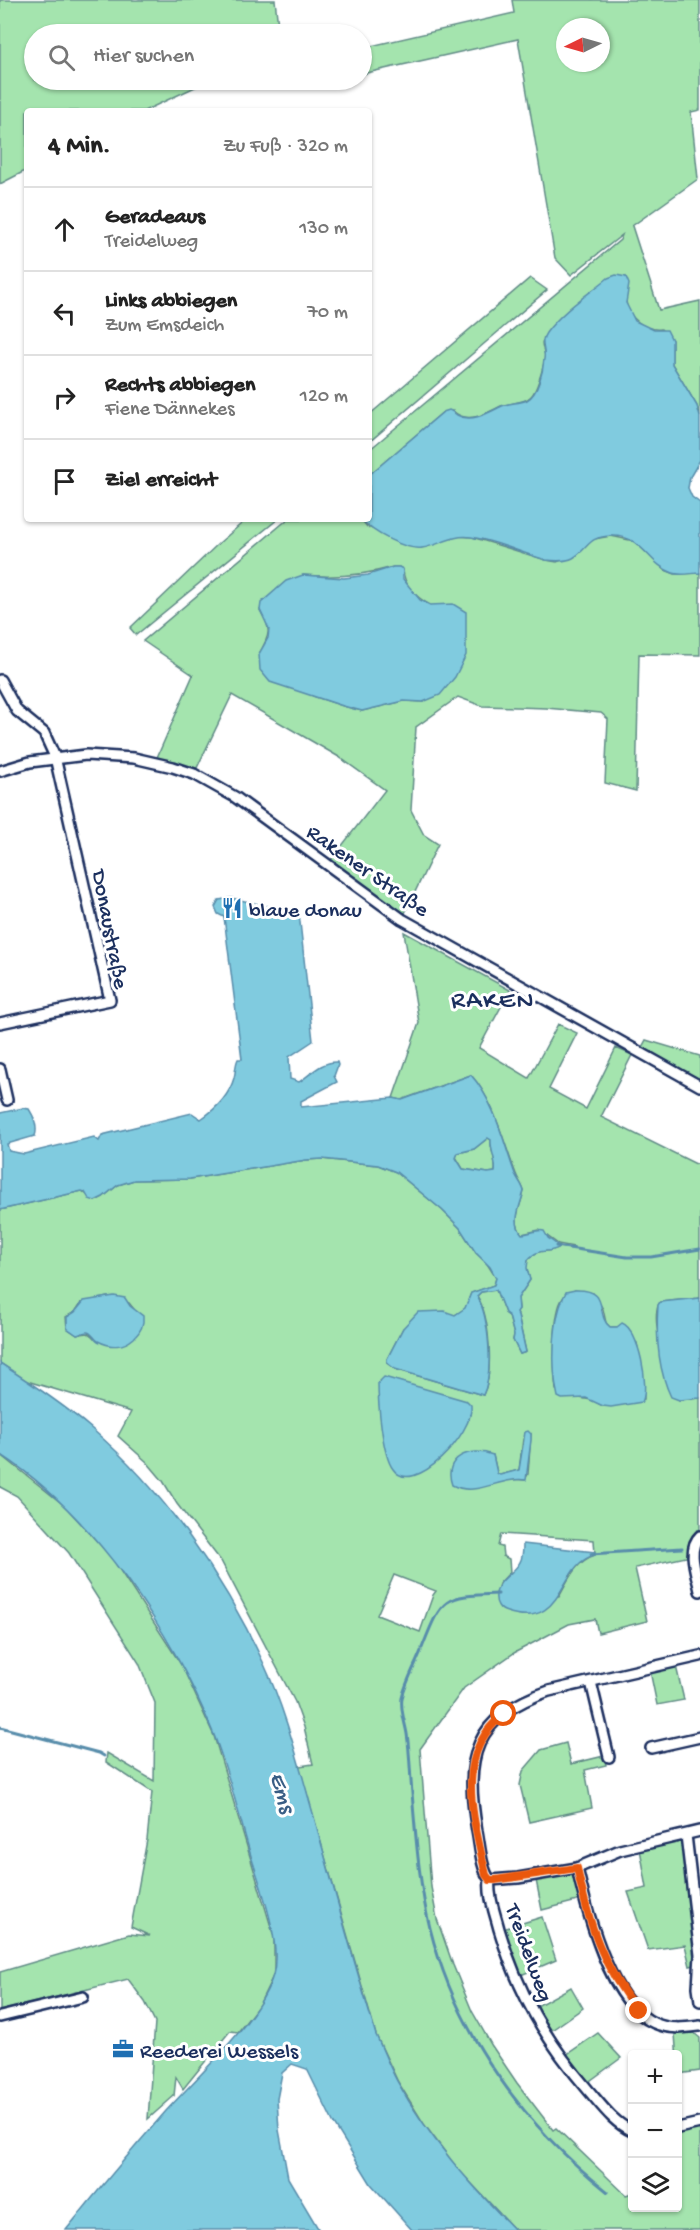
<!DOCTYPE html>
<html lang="de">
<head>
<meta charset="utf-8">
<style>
	:root { --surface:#fff; --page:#f2f2f2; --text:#222; --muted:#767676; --line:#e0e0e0 }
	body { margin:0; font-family:"Gochi Hand",sans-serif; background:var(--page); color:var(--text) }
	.controls { position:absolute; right:18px; bottom:18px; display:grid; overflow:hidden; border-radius:6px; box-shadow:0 2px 4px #0004 }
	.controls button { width:54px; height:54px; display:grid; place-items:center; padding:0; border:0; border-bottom:2px solid var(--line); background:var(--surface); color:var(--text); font:30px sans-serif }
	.compass { position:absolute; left:556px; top:18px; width:54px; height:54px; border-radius:50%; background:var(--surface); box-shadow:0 2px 4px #0004; rotate:265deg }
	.stop { position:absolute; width:18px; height:18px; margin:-14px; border:4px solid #ea580c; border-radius:50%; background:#fff }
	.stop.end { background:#ea580c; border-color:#fff; box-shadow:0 2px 6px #0008 }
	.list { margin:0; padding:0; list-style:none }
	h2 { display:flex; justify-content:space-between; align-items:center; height:78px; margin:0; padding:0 24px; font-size:26px }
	h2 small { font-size:20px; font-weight:400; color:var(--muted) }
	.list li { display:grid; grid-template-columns:39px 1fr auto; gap:18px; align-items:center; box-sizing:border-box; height:84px; padding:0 24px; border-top:2px solid var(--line) }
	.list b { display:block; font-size:22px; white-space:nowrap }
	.list p { margin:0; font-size:20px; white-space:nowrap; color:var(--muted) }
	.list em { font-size:20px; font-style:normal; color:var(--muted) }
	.icon { flex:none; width:33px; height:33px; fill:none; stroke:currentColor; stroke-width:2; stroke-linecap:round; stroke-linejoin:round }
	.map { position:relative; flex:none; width:700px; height:2230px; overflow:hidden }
	.search { position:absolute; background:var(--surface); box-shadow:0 2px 4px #0004; left:24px; top:24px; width:348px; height:66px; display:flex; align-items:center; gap:15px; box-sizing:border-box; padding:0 21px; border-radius:33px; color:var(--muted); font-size:22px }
	.panel { position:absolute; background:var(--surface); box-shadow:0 2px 4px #0004; left:24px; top:108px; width:348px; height:414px; border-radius:6px }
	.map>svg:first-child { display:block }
</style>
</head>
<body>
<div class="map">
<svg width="700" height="2230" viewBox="0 0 700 2230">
	<rect width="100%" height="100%" fill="#fff"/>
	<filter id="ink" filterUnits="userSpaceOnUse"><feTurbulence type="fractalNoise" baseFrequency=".0167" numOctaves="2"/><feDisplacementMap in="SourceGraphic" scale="12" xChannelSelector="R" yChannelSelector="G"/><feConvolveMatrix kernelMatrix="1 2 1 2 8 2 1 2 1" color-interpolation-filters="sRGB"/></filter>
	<g filter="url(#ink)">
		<g fill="#a4e4ae" stroke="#608a86" stroke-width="1.5" fill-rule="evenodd">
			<path d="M0,0h275l4,34h-245v46h176l-66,31h-117v59l-27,14z"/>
			<path d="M512,0h188v110l-9,2 7,67 -66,47 27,84 41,-9v116l-3,-11 -25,-42v-24l-11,-11c-16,2 -34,-12 -35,-28 0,-9 4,-15 0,-24l-84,65c0,6 2,8 3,14 0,6 -7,30 -11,36 -6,12 -22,10 -33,14 -15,7 -33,19 -48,5l-10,1 -74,63v-25l251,-210 2,-5 -51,40 -16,-17 -37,-219 -156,35v-26l152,-35zM565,27h36v36h-36z"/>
			<path d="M530,278l17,12 -178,152v-27z"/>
			<path d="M247,519h31l-142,116 -6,-7 89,-85z"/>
			<path d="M288,519h73l6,8 54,21 35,-12 16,1 74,23 11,2 22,-9 5,-7 10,-7 17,-3 23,5 31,29 10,4 25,-1v82l-61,-1 -3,137 -31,-8 3,-64 -7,-6 -55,-5 -64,-2 -24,-9 -42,30 -5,83 13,25 14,9 -36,75 -75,-54 58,-75 -46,-33 -107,-62 -38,79 -39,-12 38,-87 -50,-34zM393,567h6l4,3c1,15 13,27 27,35l-7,97 -19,-1 -42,10 -19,-5 -30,-10 -54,-42c11,-19 13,-25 1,-44l43,-35c32,3 59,1 90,-8z"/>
			<path d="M404,932l106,58 -31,58 50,30 29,-54 19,9 -28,56 37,20 30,-61 16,7 -31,62 99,49v132l-40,4c-13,19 12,76 19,98l21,-2v156l-65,14 12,53 -49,12 -3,-14 -26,5 -55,29 -50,35 -44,61 11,138 6,32 16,46 19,46 20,35 25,37 36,47 3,-2 70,67 6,-2v15h46v-80l22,-5v107h-185l-58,-62 -33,-44 -26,-42 -22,-47 -77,-269 14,-2 -9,-37 -9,-25 -74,-141 -44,-57 -14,-23 -16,-19 -29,-26 13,-24 -104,-31 -27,-18v-153l82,-19 13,10 8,-4 15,-12 16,-5 56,-1 116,-19 15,-1 57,6 18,7 46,38 18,18 16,25 10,9 10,16 -2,7 -23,8 -6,16 -10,6 -16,-3 -36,16 -16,31v4l8,6 88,26c11,-22 7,-79 -6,-99l4,-4 15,-2 9,23 4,3 5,19 -1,5 7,14 6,-2 -9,-41 2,-2 -1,-11 12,-18 -4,-12 2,-8c11,-14 20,-5 32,-13l13,2 1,-2 -16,-3 -19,-14 -17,4c-11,-12 -1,-30 2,-43 -2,-7 -6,-11 -8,-17 -13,-33 -21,-72 -45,-99l-70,25 -8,-2 26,-75zM575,1290l18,3 10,16 3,14 4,4h7l20,16 6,32 1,24 -41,7 -11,-6 -13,-2 -23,-8c-2,-18 -4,-78 7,-92 2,-3 8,-6 12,-8zM107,1297l22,6 5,6 -40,29c-6,-7 -8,-5 -17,-3l-10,-7 -1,-11 9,-5 6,-9zM531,1434l-3,40 -3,6c-19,-3 -38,7 -58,9l-13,-27c11,-11 24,-7 39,-7l4,18 3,2 19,-5 4,-31zM501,1534l93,6 1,15c-19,6 -27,25 -36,41l-63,-2 3,-10 11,-12 -1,-13 -6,-3 -1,-9 -4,-1zM394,1575l42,16 -3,4 -13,37 -43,-17z"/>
			<path d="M646,1040l54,16v30l-60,-35z"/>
			<path d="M488,1138l3,2c-1,11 6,20 4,32l-7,1 -25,-4 -7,-12 2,-4 16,-4z"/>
			<path d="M0,1454l65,52 47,52 70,108 32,70 60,201v37l-15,31 -21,27 -8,-1 -47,58 -7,-12 -2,19 -26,23 7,-97 -10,-20 -17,-23 -128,32v-39l129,-38 21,2 -19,-9 16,-87 5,-48 -46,-30 1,-9 47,28 1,-78 -16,-40 -70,-110 -52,-57 -17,-9z"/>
			<path d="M676,1666l8,34 -27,5 -7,-34z"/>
			<path d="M566,1743l5,21 33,-8 2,9 -21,5 7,38 -63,14 -9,-37 3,-14 18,-21z"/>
			<path d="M677,1840l5,2 3,4 11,107 -1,12 -5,1 -5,-21 -37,5 -20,-58 19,-4 -7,-39z"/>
			<path d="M571,1873l3,2 7,25 -39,10 -6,-30z"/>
			<path d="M542,1917l14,43 -35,15 -18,-46z"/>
			<path d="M571,1987l12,21 -34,24 -14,-25z"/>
			<path d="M598,2033l23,25 -34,25 -21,-28z"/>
			<path d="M694,2033l6,5v33l-22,3 -3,-40z"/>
		</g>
		<g fill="#80cbdf" stroke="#588dab" stroke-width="1.5" fill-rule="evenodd">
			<path d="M616,275l10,2 3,7 -3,19 9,18 19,9h13l5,10v24l25,42 3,11v43l-10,17 -2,11 4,9 8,6v70c-8,0 -20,3 -27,0 -25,-8 -30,-38 -61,-37 -25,0 -23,13 -39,22 -8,4 -18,3 -27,2 -24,-7 -50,-19 -75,-23 -19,-3 -32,9 -49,11 -18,2 -50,-16 -61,-29h8v-44l74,-63 6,-2c3,1 5,3 8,5 14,8 31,-2 43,-8 8,-5 18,-3 27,-7 11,-5 16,-29 17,-41 2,-10 -5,-16 2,-26 16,-22 41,-38 62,-55z"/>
			<path d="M393,567h6l4,2v10l17,21 10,5 23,-1 13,8v43l-11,22 -15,18 -17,7 -19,-1 -42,10 -19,-5 -73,-24 -10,-12 -1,-16 9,-16 1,-9 -9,-19 1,-7 25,-22 17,-6 41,3 24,-3z"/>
			<path d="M231,898l68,15 14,128 -24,16 1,22 9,3c12,-8 23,-21 38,-20l1,3 -4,11 3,6 -36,19v6l92,-9 9,2 69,-25c24,27 32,66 44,99 3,6 7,10 9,17 -3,13 -13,31 -2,43 8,0 14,-5 22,-3l4,7 12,9c-12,8 -21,-1 -32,13l-1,8 3,12 -12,18 1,11 -2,3 9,40 -6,2 -7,-14 1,-5 -5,-19 -4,-3 -9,-23 -15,2 -4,4c12,21 17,76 6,99l-88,-26 -8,-6v-4l16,-31 15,-16 26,-1 11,4 10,-7 6,-15 23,-8 2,-7 -6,-11 -14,-14 -16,-25 -18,-18 -46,-38 -18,-7 -56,-6 -16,1 -116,19 -56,1 -16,5 -15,12 -8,4 -6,-2 -4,-7 -3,-1 -82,19v-97l23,-5 6,1c5,7 9,19 6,27l-28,8 2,7 15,3 70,-17 5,4 3,-6 90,-22 9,6c15,-10 28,-23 33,-41 2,-7 1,-13 4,-19h4l-18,-142 -6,-3 -3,-7 4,-7zM488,1138l3,2c-1,11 6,21 4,32l-7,1 -25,-4 -7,-11 2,-5 16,-4z"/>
			<path d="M575,1290c37,-1 19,24 35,37h7l5,-4c17,6 28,65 20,79l-31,5 -8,-1 -17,-8 -24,1 -4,-2c-7,-29 -6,-79 8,-105z"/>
			<path d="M114,1296l11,2 5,8 13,10c1,9 -2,15 -9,22 -10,9 -23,10 -36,3 -4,-2 -6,-9 -11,-9 -3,0 -6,2 -10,3l-10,-7v-11l8,-5 9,-11z"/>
			<path d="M700,1298v100l-21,2 -8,-3c-13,-27 -15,-63 -13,-92l2,-3z"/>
			<path d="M0,1363c31,20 64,42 92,66 72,62 131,147 171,233 23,49 36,103 51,155 20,73 40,146 62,218 7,15 13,31 21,46 31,57 74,104 118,149h-103l-41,-46 -37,-60 -27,-55 -15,-5 -10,9 -5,26 2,31 9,48 31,52h-253c33,-41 66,-80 100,-119 31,-34 95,-93 107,-136 9,-32 -12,-87 -22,-119 -12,-40 -22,-83 -37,-121 -41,-102 -121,-221 -214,-281z"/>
			<path d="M384,1377l83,24 4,4c4,27 -58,94 -78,64 -11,-14 -15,-67 -15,-86z"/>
			<path d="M528,1431l3,3v6l-5,40c-25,-4 -50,18 -74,5 -10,-28 19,-39 41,-30l4,18 3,2 19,-5 6,-38z"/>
			<path d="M523,1544l72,8v3c-38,9 -29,76 -88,57 -8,-2 -12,-9 -11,-17 1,-16 18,-21 24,-33 3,-5 3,-13 3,-18z"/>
		</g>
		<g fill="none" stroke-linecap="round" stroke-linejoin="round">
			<g stroke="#588dab" stroke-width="3">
				<path d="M556,1246l71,11h24l49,-8"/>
				<path d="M591,1554l91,-6"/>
				<path d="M422,1648c20,-51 21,-52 76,-54"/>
				<path d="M421,1651c-6,15 -15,31 -19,47 -2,12 3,24 5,36 3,19 3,39 5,59 4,45 7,91 18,135 26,105 94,198 178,264"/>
				<path d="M0,1727l99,26 5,3"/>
			</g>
			<defs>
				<g id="minor">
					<path d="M0,680l17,31 27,22 11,24 55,243 -110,23"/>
					<path d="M0,771l30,-9 56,-7 48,3 39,9 21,7 41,23 167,122 298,167"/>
					<path d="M0,1069l7,31"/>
					<path d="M700,1536c-14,13 -3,39 0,55"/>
					<path d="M591,1682l18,75"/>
					<path d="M651,1748l49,-11"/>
					<path d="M686,1835l14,120 -2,32 2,14"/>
					<path d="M577,1868c10,44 33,135 77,155 16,7 30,5 46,3"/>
					<path d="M490,1880l28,-2 59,-10 43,-18 80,-19"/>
					<path d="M0,2017l83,-20"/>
					<path d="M678,2128l22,-5"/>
					<path d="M632,2131c-18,-8 -30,-25 -43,-40 -43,-50 -71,-98 -90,-162 -4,-16 -11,-33 -9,-49 -9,-12 -10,-34 -13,-49 -13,-74 -4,-114 72,-140l151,-35"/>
				</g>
			</defs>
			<use href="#minor" stroke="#1b2f5e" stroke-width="14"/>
			<use href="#minor" stroke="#fff" stroke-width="9"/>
		</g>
	</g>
	<g fill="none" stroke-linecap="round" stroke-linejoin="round" filter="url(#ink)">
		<path stroke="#ea580c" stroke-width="8" d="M504,1714c-52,41 -30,105 -18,161l4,5h5l82,-12c11,53 26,102 62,143"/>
	</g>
	<defs>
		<symbol id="restaurant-bare" viewBox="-9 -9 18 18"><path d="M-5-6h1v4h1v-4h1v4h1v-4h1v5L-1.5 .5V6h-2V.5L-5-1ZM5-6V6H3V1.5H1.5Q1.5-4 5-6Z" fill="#1f6fb2" stroke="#fff" stroke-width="2.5" paint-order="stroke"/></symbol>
		<symbol id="office-bare" viewBox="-9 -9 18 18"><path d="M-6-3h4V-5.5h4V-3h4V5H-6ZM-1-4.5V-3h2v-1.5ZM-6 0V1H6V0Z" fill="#1f6fb2" stroke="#fff" stroke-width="2.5" paint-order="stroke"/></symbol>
	</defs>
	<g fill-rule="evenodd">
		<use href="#restaurant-bare" x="217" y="893" width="30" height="30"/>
		<use href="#office-bare" x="108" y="2034" width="30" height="30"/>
	</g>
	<g text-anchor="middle" stroke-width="6" stroke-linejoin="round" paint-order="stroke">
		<g font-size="22" fill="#1b2f5e" stroke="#fff">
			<text transform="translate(369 869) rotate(35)" y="8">Rakener Straße</text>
			<text transform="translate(112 929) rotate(79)" y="8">Donaustraße</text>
			<text transform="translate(531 1952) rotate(70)" y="8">Treidelweg</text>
		</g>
		<g font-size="22" fill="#1b2f5e" stroke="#fff" text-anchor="start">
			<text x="249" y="916">blaue donau</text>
			<text x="140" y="2057">Reederei Wessels</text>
		</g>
		<g font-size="24" font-style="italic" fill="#395e85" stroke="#fff">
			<text transform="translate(284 1792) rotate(73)" y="8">Ems</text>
		</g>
		<g font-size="26" letter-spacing="1.5" fill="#1b2f5e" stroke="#fff">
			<text x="493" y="1007">RAKEN</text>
		</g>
	</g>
</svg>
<div class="controls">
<button>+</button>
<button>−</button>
<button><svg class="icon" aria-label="layers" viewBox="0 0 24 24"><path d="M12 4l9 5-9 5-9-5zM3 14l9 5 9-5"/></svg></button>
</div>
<svg class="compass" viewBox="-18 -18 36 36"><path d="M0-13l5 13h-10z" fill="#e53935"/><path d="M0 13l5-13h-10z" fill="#767676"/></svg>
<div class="stop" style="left:504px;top:1714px"></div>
<div class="stop end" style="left:639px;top:2011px"></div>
<div class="search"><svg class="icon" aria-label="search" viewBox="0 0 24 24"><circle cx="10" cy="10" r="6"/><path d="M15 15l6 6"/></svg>Hier suchen</div>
<section class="panel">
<h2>4 Min.<small>Zu Fuß · 320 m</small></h2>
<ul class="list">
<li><svg class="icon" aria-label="ahead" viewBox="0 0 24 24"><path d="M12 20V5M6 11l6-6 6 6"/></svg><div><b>Geradeaus</b><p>Treidelweg</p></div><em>130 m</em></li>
<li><svg class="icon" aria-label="left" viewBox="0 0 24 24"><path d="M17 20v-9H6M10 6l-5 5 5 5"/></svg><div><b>Links abbiegen</b><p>Zum Emsdeich</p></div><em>70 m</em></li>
<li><svg class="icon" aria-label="right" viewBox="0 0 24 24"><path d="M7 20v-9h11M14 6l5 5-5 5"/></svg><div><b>Rechts abbiegen</b><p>Fiene Dännekes</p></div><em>120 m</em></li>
<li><svg class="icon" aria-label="arrive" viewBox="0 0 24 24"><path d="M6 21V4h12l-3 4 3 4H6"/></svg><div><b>Ziel erreicht</b></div></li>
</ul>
</section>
</div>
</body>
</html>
